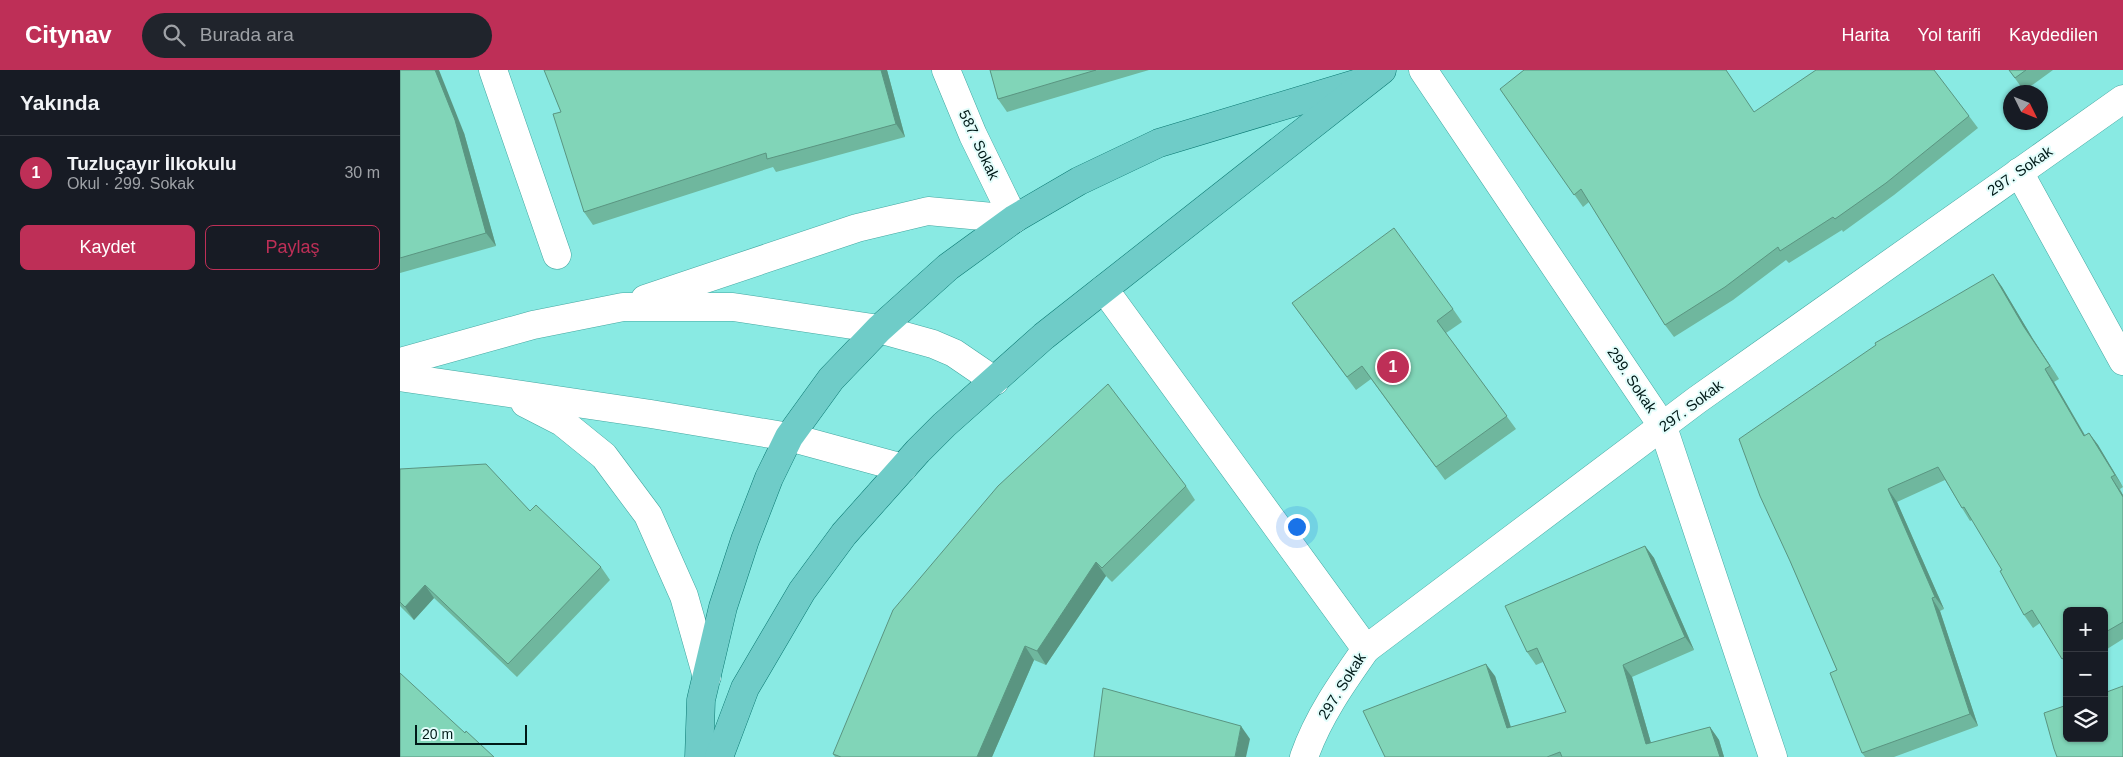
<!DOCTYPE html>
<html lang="tr">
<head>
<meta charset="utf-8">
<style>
	:root { --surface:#171b24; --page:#20242c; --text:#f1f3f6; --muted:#9ea1a6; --line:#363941; --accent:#be2f57 }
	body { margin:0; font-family:Arial,sans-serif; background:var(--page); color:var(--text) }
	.controls { position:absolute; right:15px; bottom:15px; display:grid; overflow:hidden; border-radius:8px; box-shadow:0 1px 4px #0004 }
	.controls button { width:45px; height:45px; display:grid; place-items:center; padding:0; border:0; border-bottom:1px solid var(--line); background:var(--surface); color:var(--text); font:25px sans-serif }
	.compass { position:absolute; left:1603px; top:15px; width:45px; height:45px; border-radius:50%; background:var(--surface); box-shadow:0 1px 4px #0004; rotate:133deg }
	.scale { position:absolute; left:15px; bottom:12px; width:112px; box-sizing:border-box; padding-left:5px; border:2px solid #001a18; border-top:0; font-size:14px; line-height:18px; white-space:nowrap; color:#001a18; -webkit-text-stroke:4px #e3fdfb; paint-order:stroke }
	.you { position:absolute; left:896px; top:456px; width:18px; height:18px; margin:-12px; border:4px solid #fff; border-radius:50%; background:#1a73e8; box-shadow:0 0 0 8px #1a73e833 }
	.badge { display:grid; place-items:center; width:32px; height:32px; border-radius:50%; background:var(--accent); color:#fff; font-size:16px; font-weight:700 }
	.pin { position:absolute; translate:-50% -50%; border:2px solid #fff; box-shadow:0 1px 5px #0006 }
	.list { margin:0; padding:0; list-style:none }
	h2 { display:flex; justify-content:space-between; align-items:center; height:65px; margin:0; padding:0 20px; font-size:21px }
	h2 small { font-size:16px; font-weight:400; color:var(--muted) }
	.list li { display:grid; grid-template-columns:32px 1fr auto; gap:15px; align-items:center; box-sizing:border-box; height:75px; padding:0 20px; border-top:1px solid var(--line) }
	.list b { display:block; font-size:19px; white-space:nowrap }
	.list p { margin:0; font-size:16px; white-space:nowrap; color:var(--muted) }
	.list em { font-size:16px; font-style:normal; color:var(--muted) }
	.actions { display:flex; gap:10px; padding:15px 20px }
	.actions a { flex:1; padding:11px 0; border:1px solid var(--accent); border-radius:8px; text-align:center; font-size:18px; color:var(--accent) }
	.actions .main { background:var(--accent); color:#fff }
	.icon { flex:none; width:28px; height:28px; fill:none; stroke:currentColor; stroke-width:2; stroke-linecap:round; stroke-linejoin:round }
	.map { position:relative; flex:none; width:1723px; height:687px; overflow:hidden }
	header { display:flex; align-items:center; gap:30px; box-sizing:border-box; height:70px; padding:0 25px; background:var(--accent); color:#fff }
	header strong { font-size:24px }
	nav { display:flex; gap:28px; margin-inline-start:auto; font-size:18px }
	.search { width:350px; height:45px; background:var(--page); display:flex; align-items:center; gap:12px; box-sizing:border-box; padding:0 18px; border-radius:28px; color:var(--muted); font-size:19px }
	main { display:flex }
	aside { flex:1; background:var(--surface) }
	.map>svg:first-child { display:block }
</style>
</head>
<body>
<header>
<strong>Citynav</strong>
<div class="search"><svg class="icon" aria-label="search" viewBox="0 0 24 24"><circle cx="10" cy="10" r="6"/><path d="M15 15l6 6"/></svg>Burada ara</div>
<nav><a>Harita</a><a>Yol tarifi</a><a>Kaydedilen</a></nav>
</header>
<main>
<aside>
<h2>Yakında<small></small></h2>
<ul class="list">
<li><span class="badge">1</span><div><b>Tuzluçayır İlkokulu</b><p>Okul · 299. Sokak</p></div><em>30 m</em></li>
</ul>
<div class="actions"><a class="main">Kaydet</a><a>Paylaş</a></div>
</aside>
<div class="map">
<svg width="1723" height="687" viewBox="0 0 1723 687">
	<rect width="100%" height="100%" fill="#89eae3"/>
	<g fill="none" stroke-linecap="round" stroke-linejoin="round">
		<defs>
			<g id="minor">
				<path d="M93,0l64,185"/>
				<path d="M546,0l27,65 41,84"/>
				<path d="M1023,0l240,357 110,330"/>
				<path d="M1619,102l104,189"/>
				<path d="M704,219l262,360"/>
				<path d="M245,229l212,-71 71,-17 86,8"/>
				<path d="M0,292l133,-37 90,-18h110l146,22 54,15 21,9 41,28"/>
				<path d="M0,307l251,37 138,23 114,31"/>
				<path d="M125,333l37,19 42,34 44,59 36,81 23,81"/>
				<path d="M904,687c14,-40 38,-74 62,-108l331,-249 426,-301"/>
			</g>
			<g id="major">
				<path d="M299,687l2,-57 22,-93 22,-67 24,-62 20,-41 42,-58 48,-50 69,-62 66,-48 65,-38 80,-38 206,-62"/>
				<path d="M319,687l26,-69 57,-97 42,-57 74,-83 26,-26 100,-89 338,-266"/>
			</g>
		</defs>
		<use href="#minor" stroke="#43a7a1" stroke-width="29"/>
		<use href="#major" stroke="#0a7872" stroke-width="29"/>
		<use href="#minor" stroke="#fff" stroke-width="28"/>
		<use href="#major" stroke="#6fccc8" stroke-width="28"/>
	</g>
	<g fill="#6fb79e">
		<path d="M0,0l64,63 32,113 -96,27z"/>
		<path d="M144,0h343l18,67 -129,35 -3,-5 -180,58 -9,-13 -23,-100z"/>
		<path d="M590,0h159l-142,42 -9,-13z"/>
		<path d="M1609,0h44l-29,21z"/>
		<path d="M1100,19l254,23 215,4 9,12 -84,67 -51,37 -1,-2 -53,33 -3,-3 -53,40 -59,37 -9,-12 -76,-123 -6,5z"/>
		<path d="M1593,204l9,13 31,52 26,40 -5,3 31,53 4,-2 9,12 25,42 -3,2 3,6v144l-19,12v-40h-37v54l-27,-42 -7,5 -9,-13 -22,-45 -30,-50 -2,1 -8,-13 -17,-28 -48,22 47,107 -4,2 38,115 -84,31h-29l-3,-4 -25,-83 -47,-109z"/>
		<path d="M892,233l161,6 9,13 -16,11 70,96 -71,51 -74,-101 -15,11z"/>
		<path d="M0,399l130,42 71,56 9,13 -93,97 -83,-79 -20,22 -14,-14z"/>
		<path d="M786,416l9,14 -83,82 -6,-6 -60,89 -12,-5 -42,97h-157l-2,-3z"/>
		<path d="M1245,476l9,12 40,92 -62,27 19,66 59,-16 9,13 5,17h-339l110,-81 16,51 55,-15 -23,-50 -7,3 -9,-13z"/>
	</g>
	<g fill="#5a9581">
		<path d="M35,0h4l25,63 32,113 -10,-13z"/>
		<path d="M481,0h6l18,67 -9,-13z"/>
		<path d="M1593,204l9,13 31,52 26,40 -35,-52z"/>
		<path d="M1645,299l9,13 38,66 -8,-12z"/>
		<path d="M1689,363l9,12 25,42 -8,-12z"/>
		<path d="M1711,407l12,18v2z"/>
		<path d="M1488,419l9,13 47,107 -9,-12z"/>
		<path d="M1245,476l9,12 40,92 -9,-13z"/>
		<path d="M696,492l10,14 -60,89 -9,-14z"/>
		<path d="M25,515l9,13 -20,22 -9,-13z"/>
		<path d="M1532,528l8,13 38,115 -8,-12z"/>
		<path d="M625,576l9,14 -42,97h-15z"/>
		<path d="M1086,594l9,12 20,65 -8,-13z"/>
		<path d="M1223,595l9,12 23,80 -9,-13z"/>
		<path d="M841,656l9,13 -4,18h-11z"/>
		<path d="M1310,657l9,13 5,17h-4z"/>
	</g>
	<g fill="#81d5b8" stroke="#5a9581">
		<path d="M0,0h35l20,50 31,113 -86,25z"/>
		<path d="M144,0h337l15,54 -129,35 -1,-6 -182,59 -31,-98 8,-2z"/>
		<path d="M590,0h106l-98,29z"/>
		<path d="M1124,0h202l28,42 62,-42h118l35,46 -83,67 -51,36 -2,-2 -53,34 -2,-4 -53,40 -60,38 -84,-136 -7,6 -74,-106z"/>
		<path d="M1609,0h17l-11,8z"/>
		<path d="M994,158l59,81 -16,12 70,95 -71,51 -74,-101 -15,11 -55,-74z"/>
		<path d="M1593,204l31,53 26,39 -5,3 39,67 5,-3 26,42 -4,2 12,20v125l-19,11v-22h-37v45l-5,3 -30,-49 -8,5 -24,-44 2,-1 -38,-63 -2,1 -24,-41 -50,22 47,108 -3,1 38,116 -108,39 -32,-80 7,-3 -47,-109 -30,-65 -21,-57 137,-94 -1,-2z"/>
		<path d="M708,314l78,102 -84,82 -6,-6 -59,89 -12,-5 -48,111h-136l-8,-3 60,-144 105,-124z"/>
		<path d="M86,394l44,47 6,-6 65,62 -93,97 -83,-79 -20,22 -5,-5v-133z"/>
		<path d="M1245,476l40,91 -62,28 23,79 64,-17 10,30h-158l-2,-5 -13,5h-162l-22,-46 123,-47 21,64 59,-16 -29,-64 -10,4 -22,-46z"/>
		<path d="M0,603l65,60 1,-2 28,26h-94z"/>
		<path d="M1723,616v71h-66l-3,-8 -10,-36 23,-8v33h37v-45z"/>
		<path d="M703,618l138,38 -6,31h-141z"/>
	</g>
	<g text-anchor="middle" stroke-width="4" stroke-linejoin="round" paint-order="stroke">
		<g font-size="15" fill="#001a18" stroke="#e3fdfb">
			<text transform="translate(579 75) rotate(65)" y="5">587. Sokak</text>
			<text transform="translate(1620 101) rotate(-35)" y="5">297. Sokak</text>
			<text transform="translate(1232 310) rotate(56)" y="5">299. Sokak</text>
			<text transform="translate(1291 336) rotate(-37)" y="5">297. Sokak</text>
			<text transform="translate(942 616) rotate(-58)" y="5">297. Sokak</text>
		</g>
	</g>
</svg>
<div class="controls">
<button>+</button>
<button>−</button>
<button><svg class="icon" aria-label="layers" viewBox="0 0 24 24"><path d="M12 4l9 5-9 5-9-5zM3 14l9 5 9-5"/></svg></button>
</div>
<svg class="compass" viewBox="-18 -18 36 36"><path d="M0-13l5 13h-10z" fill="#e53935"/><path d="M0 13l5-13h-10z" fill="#9ea1a6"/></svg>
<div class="scale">20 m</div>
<div class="you"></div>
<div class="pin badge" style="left:993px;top:297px">1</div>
</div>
</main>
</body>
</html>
